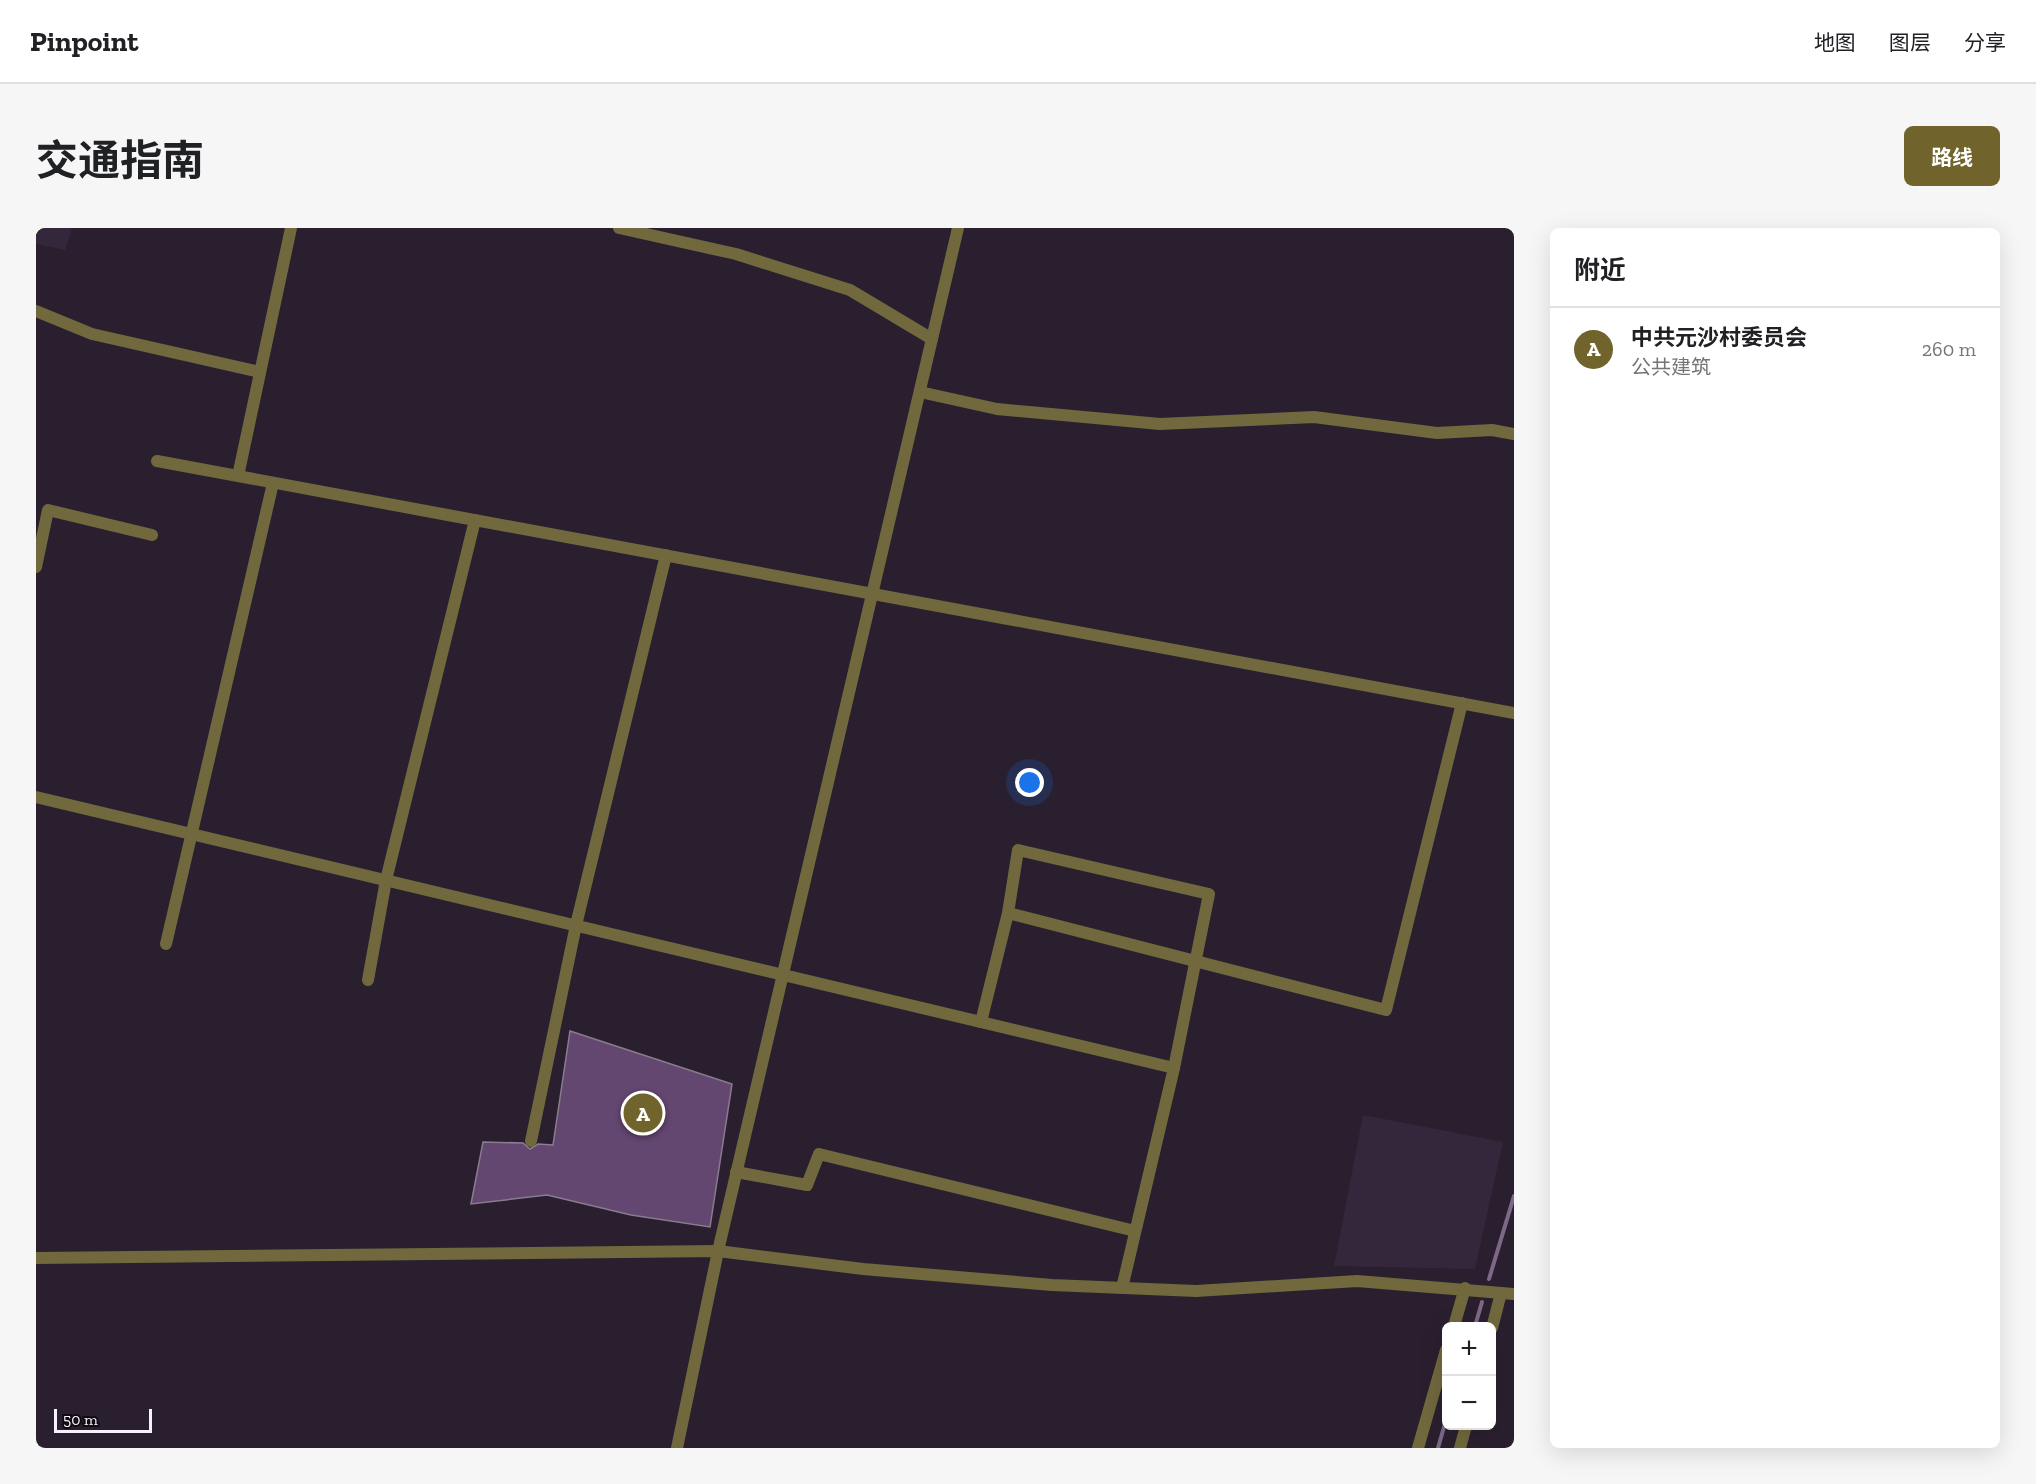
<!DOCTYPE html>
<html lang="zh">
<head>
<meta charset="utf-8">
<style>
	:root { --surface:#fff; --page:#f6f6f6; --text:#202124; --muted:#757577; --line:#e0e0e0; --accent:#70642c }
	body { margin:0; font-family:"Zilla Slab","Noto Sans SC",serif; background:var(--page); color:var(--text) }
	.controls { position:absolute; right:18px; bottom:18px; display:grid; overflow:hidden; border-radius:9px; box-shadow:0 6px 24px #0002 }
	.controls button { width:54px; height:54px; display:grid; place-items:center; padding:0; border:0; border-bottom:2px solid var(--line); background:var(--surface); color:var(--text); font:30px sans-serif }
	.scale { position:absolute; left:18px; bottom:15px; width:98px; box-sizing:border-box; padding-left:6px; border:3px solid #f8f1fb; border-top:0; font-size:16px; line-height:21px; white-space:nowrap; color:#f8f1fb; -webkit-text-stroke:4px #100b12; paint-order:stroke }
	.you { position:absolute; left:994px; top:555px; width:21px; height:21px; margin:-15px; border:4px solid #fff; border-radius:50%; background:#1a73e8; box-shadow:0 0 0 9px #1a73e833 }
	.badge { display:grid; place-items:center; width:39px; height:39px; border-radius:50%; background:var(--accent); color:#fff; font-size:20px; font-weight:700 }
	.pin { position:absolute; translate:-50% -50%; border:3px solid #fff; box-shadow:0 2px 6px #0006 }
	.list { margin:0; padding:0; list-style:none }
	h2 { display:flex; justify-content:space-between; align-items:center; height:78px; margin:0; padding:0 24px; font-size:26px }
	h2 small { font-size:20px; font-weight:400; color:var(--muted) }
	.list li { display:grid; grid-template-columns:39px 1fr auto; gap:18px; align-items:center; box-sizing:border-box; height:84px; padding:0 24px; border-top:2px solid var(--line) }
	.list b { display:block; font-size:22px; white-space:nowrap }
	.list p { margin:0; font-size:20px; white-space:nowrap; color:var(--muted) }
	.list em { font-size:20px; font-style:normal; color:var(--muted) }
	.map { position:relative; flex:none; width:1478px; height:1220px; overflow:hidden; border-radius:9px }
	header { display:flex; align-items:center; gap:36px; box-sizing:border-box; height:84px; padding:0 30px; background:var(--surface); border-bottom:2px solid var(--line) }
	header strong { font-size:28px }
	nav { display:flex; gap:33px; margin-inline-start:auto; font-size:21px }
	.intro { display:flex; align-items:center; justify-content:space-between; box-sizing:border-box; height:144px; padding:0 36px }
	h1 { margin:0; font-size:42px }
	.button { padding:15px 27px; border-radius:9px; background:var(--accent); color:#fff; font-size:21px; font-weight:700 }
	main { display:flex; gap:36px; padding:0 36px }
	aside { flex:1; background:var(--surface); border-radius:9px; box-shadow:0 6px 24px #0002 }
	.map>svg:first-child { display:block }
</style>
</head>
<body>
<header>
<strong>Pinpoint</strong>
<nav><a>地图</a><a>图层</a><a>分享</a></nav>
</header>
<div class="intro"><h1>交通指南</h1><a class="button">路线</a></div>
<main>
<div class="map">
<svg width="1478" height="1220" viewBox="0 0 1478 1220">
	<rect width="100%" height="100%" fill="#2a1f2e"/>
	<g fill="#35273b">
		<path d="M0,0h36l-7,22 -29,-6z"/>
		<path d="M1327,887l140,27 -28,127 -141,-3z"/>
	</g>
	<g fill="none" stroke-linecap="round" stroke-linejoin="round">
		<g stroke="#7e6887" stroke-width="4">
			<path d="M1453,1051l25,-83"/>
			<path d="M1439,1098l7,-24"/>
			<path d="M1402,1220l8,-28"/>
		</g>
	</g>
	<path fill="#644771" stroke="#897c8f" stroke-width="1.5" d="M534,803l162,53 -22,143 -79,-12 -84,-20 -76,9 12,-62 40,1 7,6 8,-5 15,1z"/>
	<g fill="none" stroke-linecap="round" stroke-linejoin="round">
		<g stroke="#71683e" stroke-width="12">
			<path d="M583,0l117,26 114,36 82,49"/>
			<path d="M0,83l56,23 168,38"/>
			<path d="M884,164l77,17 163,15 154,-7 123,16 55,-3 22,4"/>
			<path d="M121,233l1357,252"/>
			<path d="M202,248l53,-248"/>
			<path d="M0,339l12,-57 104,25"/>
			<path d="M0,569l1138,271 -52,220"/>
			<path d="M972,685l10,-63 191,44 -35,174"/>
			<path d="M130,716l107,-461"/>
			<path d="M332,752l18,-100 89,-360"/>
			<path d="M945,794l27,-109 378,97 76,-307"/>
			<path d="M495,913l45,-216 90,-370"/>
			<path d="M700,944l71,13 12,-31 316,77"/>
			<path d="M0,1030l682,-7 145,18 189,16 144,6 161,-10 157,13"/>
			<path d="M1418,1098l11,-38"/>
			<path d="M1456,1100l9,-35"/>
			<path d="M641,1220l41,-197 240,-1023"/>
			<path d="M1382,1220l28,-98"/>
			<path d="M1424,1220l6,-22"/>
		</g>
	</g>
</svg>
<div class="controls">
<button>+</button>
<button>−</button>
</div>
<div class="scale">50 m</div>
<div class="you"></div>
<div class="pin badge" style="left:607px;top:885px">A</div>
</div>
<aside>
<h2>附近<small></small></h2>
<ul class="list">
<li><span class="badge">A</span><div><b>中共元沙村委员会</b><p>公共建筑</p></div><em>260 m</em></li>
</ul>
</aside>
</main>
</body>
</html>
